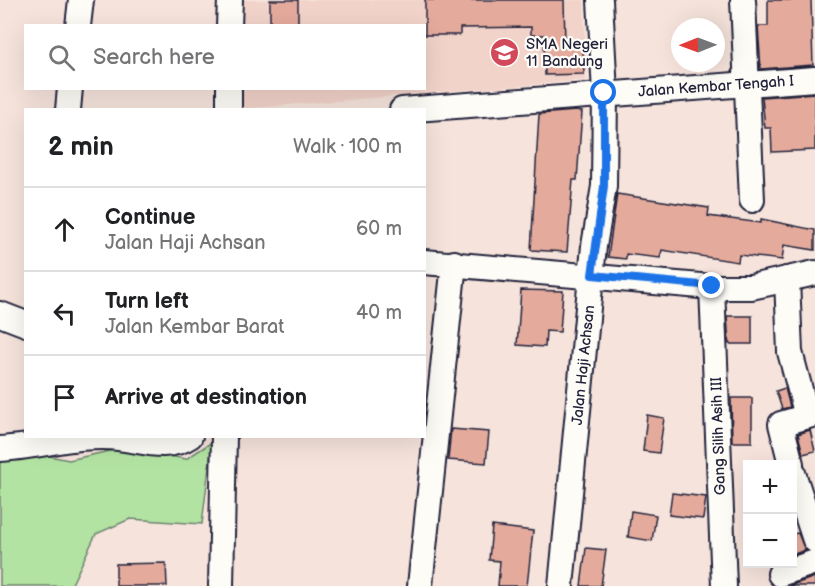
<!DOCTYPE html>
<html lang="en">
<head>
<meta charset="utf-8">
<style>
	:root { --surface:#fff; --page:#f2f2f2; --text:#202124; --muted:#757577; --line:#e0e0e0 }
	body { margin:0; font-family:"Balsamiq Sans",sans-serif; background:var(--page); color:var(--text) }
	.controls { position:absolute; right:18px; bottom:18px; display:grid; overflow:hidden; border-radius:0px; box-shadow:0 6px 24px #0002 }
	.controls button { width:54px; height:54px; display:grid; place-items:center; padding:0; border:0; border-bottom:2px solid var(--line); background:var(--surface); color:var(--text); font:30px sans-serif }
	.compass { position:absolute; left:671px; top:18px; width:54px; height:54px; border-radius:50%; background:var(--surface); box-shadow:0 6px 24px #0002; rotate:269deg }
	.stop { position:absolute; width:18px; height:18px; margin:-14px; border:4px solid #1a73e8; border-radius:50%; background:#fff }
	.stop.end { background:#1a73e8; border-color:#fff; box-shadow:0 2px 6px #0008 }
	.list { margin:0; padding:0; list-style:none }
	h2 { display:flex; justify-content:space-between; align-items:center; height:78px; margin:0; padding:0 24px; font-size:26px }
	h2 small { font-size:20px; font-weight:400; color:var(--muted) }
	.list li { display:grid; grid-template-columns:39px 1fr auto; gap:18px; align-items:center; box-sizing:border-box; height:84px; padding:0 24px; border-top:2px solid var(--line) }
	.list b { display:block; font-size:22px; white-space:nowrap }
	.list p { margin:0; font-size:20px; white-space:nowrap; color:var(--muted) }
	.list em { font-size:20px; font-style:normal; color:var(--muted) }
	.icon { flex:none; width:33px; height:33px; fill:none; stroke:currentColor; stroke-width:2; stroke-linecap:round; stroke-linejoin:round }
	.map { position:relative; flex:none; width:815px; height:586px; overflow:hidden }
	.search { position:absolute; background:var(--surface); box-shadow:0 6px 24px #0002; left:24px; top:24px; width:402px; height:66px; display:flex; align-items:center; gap:15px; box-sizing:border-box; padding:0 21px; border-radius:0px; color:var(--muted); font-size:22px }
	.panel { position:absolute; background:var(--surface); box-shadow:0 6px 24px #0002; left:24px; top:108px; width:402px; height:330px; border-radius:0px }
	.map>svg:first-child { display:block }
</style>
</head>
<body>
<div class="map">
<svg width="815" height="586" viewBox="0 0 815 586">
	<rect width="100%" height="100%" fill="#f6e4dc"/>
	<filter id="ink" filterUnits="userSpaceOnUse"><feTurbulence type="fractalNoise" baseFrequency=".0167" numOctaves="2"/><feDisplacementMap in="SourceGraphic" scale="12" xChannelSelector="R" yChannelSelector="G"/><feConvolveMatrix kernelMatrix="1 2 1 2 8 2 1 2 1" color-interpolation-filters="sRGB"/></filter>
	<g filter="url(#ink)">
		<path fill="#f1d3c9" d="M242,0h342l2,80 -344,29v-20l182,-1v-62l-182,-1z"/>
		<path fill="#b3e3a2" stroke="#6a826e" stroke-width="1.5" d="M212,442l-10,82 -72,-5 -34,15 -25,52h-71v-130l34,-3 35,7 54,-12 63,11z"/>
		<g fill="#e4ab9d" stroke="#22223b" stroke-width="1.5">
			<path d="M270,0h28v24l-28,-1z"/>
			<path d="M425,0h139l1,44h18l1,30 -39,1 -1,-40h-13v-8l-71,1v7h-35z"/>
			<path d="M768,0h43l2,65 -52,4 -3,-43h10z"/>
			<path d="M815,93v57l-43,2 -1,-24h-6l-3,-31z"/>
			<path d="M576,111l6,1 -5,68h-4l-6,72 -36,-2 8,-136z"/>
			<path d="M617,194l92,14 -1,8 53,7v-4l54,11v20l-31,-5 -2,15 -43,-5 -1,7 -76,-12 -2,8 -34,-4v5l-18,-2z"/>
			<path d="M521,290l42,1 -3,41 -14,-1 -1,16 -28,-2z"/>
			<path d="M727,316h25v28h-23z"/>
			<path d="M785,388l5,19 -8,2 -6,-18z"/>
			<path d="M731,398h21v44h-20z"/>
			<path d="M647,415l17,3 -5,35 -16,-2z"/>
			<path d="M451,429l38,3 -3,31 -38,-3z"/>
			<path d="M810,430l5,21 -12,3 -5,-20z"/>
			<path d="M672,493l34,4 -3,22 -34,-4z"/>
			<path d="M631,511l25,4 -4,26 -24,-4z"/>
			<path d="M492,526l41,5 -6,55h-29l2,-25 -11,-1z"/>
			<path d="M798,533l7,17 -13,5v-21z"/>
			<path d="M586,548l20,2 -5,36h-20z"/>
			<path d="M166,563l1,23h-51v-22z"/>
			<path d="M815,577v9h-26z"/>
		</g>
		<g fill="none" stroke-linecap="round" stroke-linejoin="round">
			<defs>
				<g id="street">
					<path d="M743,0l9,200"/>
					<path d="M78,26l3,-26"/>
					<path d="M229,26l1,-26"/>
					<path d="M68,110l2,-22"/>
					<path d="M229,110v-22"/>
					<path d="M402,110l413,-31"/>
					<path d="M424,262l288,25h39l64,-14"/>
					<path d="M787,279l3,73 17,64"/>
					<path d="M712,287l12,299"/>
					<path d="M0,314l26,10"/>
					<path d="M0,449c39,-2 80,-16 119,-11 25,3 49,13 71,-2"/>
					<path d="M791,464l-10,-40 34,-10"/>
					<path d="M792,470l23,70"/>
					<path d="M780,574l35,-12"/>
					<path d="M221,586l3,-150"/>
					<path d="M420,586l34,-323"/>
					<path d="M561,586l33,-340 10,-60 1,-93 -5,-93"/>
				</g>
			</defs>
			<use href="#street" stroke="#22223b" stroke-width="28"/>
			<use href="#street" stroke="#fdfcf7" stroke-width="24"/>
		</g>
	</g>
	<g fill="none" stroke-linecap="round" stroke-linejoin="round" filter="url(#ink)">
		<path stroke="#1a73e8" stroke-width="8" d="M604,93v93l-12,89 120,11"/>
	</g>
	<defs>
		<symbol id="school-disc" viewBox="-11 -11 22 22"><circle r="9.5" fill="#d1495b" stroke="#fdfcf7"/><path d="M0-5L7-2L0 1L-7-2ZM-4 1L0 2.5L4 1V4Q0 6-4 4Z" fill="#fff"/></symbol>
	</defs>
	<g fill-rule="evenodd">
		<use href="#school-disc" x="488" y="36" width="33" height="33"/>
	</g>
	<g text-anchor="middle" stroke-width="4.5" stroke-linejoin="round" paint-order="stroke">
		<g font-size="15" fill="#22223b" stroke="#fdfcf7" text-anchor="start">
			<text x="526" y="49">SMA Negeri<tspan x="526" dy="17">11 Bandung</tspan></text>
		</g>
		<g font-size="15" fill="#22223b" stroke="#fdfcf7">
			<text transform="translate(716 86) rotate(-4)" y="5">Jalan Kembar Tengah I</text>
			<text transform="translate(583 365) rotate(-84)" y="5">Jalan Haji Achsan</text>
			<text transform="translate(718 436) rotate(-92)" y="5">Gang Silih Asih III</text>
		</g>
	</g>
</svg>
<div class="controls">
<button>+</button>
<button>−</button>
</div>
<svg class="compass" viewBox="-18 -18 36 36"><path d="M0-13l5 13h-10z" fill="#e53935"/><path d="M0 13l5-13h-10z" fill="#757577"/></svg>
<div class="stop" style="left:604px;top:93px"></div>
<div class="stop end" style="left:712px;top:286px"></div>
<div class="search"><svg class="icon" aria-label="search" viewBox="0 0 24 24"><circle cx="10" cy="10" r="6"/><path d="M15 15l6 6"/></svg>Search here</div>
<section class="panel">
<h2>2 min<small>Walk · 100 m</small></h2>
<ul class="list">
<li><svg class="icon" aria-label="ahead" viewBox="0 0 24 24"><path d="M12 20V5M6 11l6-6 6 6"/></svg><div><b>Continue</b><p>Jalan Haji Achsan</p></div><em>60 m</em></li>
<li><svg class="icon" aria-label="left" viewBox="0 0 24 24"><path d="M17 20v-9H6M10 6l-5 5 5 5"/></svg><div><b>Turn left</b><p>Jalan Kembar Barat</p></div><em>40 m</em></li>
<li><svg class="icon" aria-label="arrive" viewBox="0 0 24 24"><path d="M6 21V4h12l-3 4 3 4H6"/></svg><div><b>Arrive at destination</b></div></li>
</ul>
</section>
</div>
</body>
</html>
